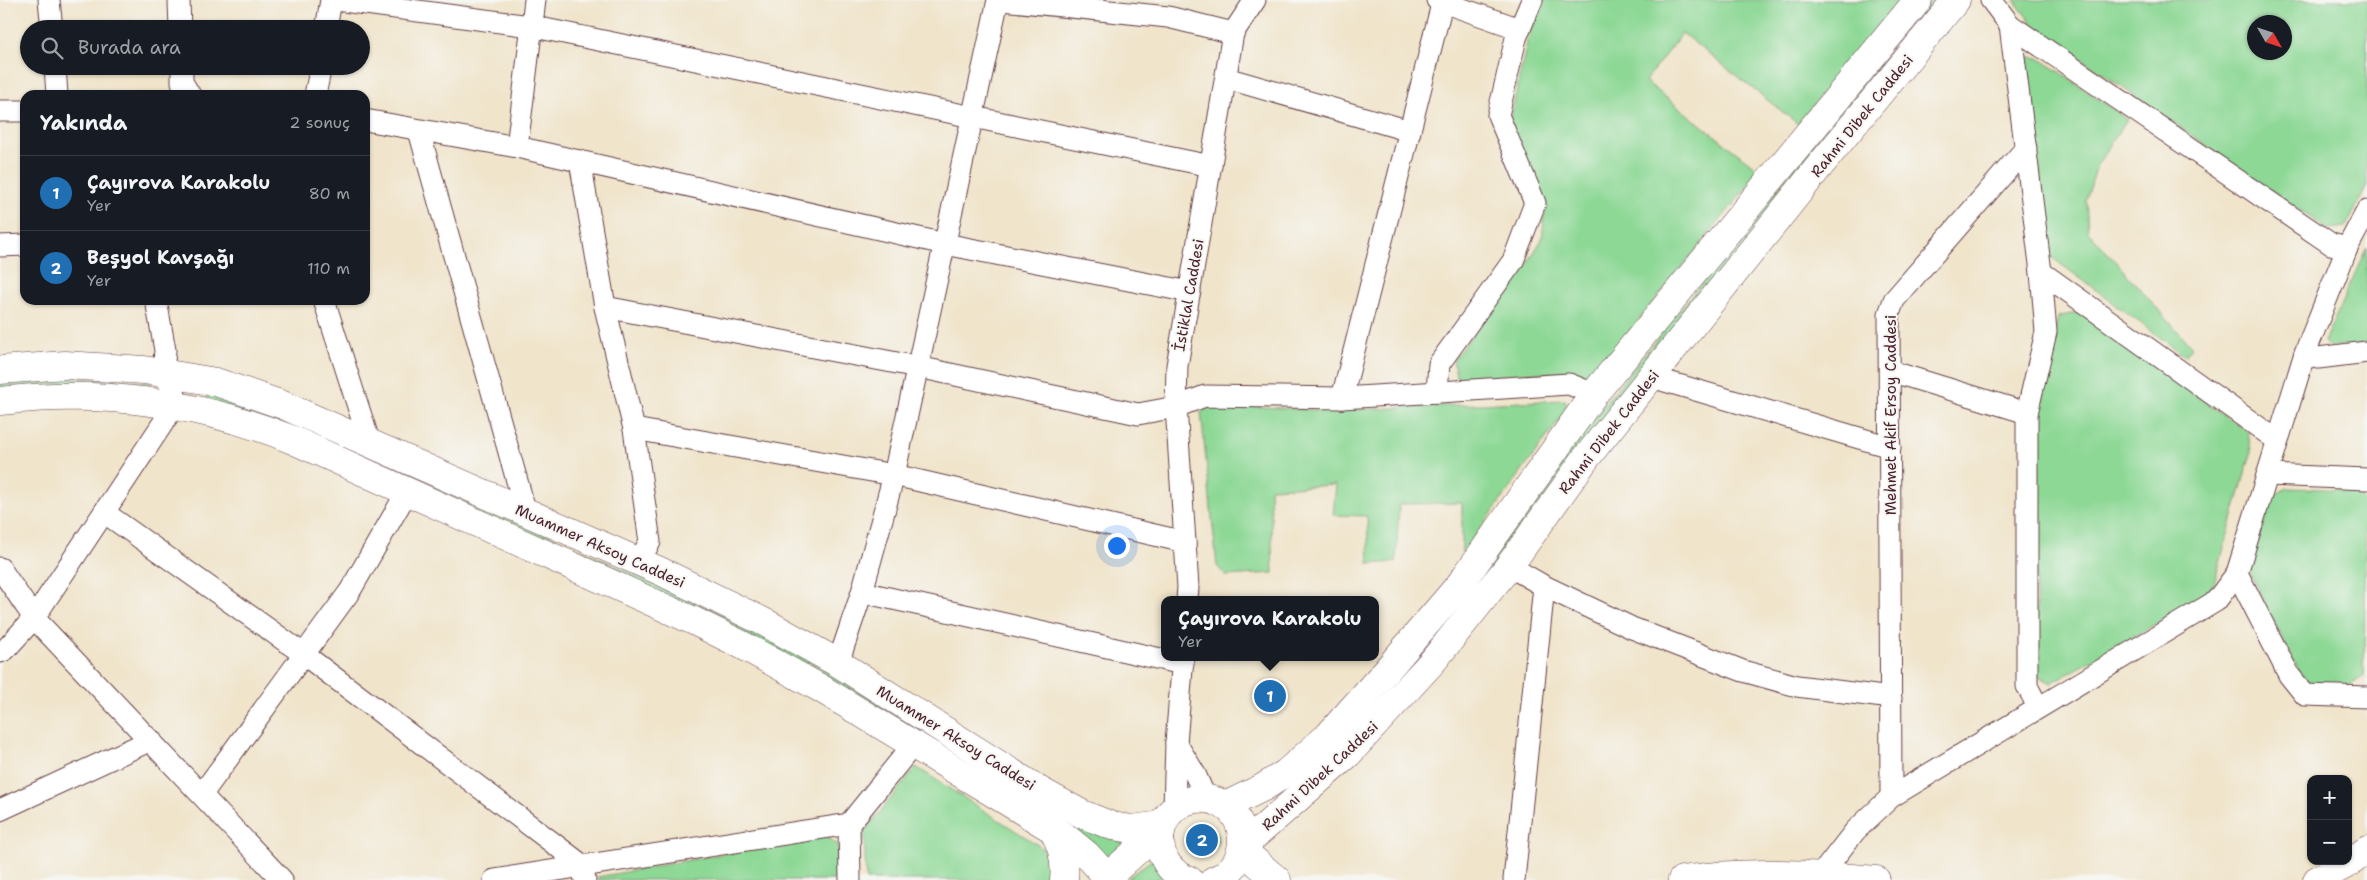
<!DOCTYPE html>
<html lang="tr">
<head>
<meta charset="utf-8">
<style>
	:root { --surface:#171b24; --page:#242831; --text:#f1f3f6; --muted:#9ea1a6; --line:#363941; --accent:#1f6fb2 }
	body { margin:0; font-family:"Shantell Sans",sans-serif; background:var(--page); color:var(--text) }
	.controls { position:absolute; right:15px; bottom:15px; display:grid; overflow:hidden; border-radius:10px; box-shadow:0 1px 4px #0004 }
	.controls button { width:45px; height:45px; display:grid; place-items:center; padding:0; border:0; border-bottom:1px solid var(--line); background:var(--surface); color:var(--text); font:25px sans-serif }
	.compass { position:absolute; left:2247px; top:15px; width:45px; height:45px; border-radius:50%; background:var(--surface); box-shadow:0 1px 4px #0004; rotate:129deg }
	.you { position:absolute; left:1116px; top:545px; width:18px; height:18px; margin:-12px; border:4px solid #fff; border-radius:50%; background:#1a73e8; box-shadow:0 0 0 8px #1a73e833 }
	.badge { display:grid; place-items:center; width:32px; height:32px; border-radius:50%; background:var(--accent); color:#fff; font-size:16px; font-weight:700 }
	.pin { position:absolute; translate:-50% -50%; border:2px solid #fff; box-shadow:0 1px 5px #0006 }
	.popup { position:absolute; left:1161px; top:596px; width:218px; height:65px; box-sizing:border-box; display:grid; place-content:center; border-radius:10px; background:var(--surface); filter:drop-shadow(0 1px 4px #0005); font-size:16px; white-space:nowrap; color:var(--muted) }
	.popup b { font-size:19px; color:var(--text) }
	.popup::after { content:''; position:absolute; left:50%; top:100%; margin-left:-10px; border:10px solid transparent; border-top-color:var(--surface) }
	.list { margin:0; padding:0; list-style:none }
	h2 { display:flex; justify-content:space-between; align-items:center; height:65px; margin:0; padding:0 20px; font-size:21px }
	h2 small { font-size:16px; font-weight:400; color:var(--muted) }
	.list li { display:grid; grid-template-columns:32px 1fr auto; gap:15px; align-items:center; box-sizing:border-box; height:75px; padding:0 20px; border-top:1px solid var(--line) }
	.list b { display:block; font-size:19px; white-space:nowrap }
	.list p { margin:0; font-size:16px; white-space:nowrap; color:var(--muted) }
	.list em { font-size:16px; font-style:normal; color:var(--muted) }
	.icon { flex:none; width:28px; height:28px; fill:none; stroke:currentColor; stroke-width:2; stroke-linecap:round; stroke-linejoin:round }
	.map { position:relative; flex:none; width:2367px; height:880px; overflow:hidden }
	.search { position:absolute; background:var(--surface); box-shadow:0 1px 4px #0004; left:20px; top:20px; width:350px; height:55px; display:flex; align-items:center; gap:12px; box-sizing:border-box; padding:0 18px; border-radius:28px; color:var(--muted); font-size:19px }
	.panel { position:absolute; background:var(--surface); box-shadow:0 1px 4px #0004; left:20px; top:90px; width:350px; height:215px; border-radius:15px }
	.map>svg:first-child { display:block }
</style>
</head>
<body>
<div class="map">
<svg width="2367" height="880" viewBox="0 0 2367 880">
	<rect width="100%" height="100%" fill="#f6f6f2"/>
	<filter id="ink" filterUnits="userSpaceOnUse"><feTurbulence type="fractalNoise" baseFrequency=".02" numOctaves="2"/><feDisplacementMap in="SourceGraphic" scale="10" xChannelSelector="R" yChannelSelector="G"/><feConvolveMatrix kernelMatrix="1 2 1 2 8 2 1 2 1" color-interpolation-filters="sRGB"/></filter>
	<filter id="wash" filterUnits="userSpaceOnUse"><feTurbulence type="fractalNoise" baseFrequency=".0096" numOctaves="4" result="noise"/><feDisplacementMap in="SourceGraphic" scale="20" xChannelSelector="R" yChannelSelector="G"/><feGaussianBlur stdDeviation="1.12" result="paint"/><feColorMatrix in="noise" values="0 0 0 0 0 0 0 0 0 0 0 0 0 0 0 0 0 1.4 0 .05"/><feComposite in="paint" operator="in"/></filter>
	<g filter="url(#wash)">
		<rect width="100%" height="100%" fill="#f0e4ca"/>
		<g fill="#8dd895" stroke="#6c7c60" fill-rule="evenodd">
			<path d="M1544,0h355l-101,124 -116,-91 -37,48 115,90 -165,203 -69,-1 -69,8 -4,-21 73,-94 16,-27 4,-34 -36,-84 18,-83z"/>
			<path d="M1931,0h10l-446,568 -143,167 -5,-5c193,-245 386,-489 584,-730z"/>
			<path d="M2014,0h353v186l-21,41 -19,2 -293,-203zM2254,22h30v30h-30z"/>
			<path d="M2026,57l13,1 88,61 -30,46 -11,36 2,30 104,116 -7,9 -135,-100z"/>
			<path d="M2367,247v96l-36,5 -7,-6z"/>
			<path d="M2079,312l169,120 3,21 -37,130 -12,15 -151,85 -14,-8 -2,-239 23,-119z"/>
			<path d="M71,377l80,6v7l-151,1v-8z"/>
			<path d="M207,393l25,6 154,62 379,173 332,199 27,10 -20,15 -193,-129 -705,-329z"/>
			<path d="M1565,400l3,8 -106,146v-51l-63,1 -3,58 -27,2 -2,-48 -34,-1 3,-30 -66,3 3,85 -47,3 -9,-10 -16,-154 12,-8 116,7z"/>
			<path d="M2286,488l70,2 10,14 -2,172 -18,12 -34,-3 -14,-15 -50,-100 24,-72z"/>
			<path d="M916,767l125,80c8,10 10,20 7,33h-182l-2,-48z"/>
			<circle cx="1202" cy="840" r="16"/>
			<path d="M824,835l14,10 1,35h-240l-1,-3z"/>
			<path d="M1158,855l13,18 -16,7h-30z"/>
		</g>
	</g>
	<g filter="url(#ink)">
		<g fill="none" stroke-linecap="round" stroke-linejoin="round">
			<defs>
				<g id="minor">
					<path d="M49,0l3,29"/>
					<path d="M179,0l1,29"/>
					<path d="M336,0l194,26 681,140"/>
					<path d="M1002,0l166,17 65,16"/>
					<path d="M1437,0l83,29"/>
					<path d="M1991,0l19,25 31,247 5,60 -19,81v273l11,21"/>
					<path d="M2010,25l321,219 16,4"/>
					<path d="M326,29l5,-29"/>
					<path d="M55,66l2,29"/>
					<path d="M182,66v16l8,13"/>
					<path d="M1226,78l184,53"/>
					<path d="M315,95l6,-29"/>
					<path d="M0,111h25"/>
					<path d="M365,120l152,27 428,97 245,48"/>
					<path d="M419,131l107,382"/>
					<path d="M517,147l18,-147"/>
					<path d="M580,161l25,146 29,122 16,113 -12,20"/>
					<path d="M0,246l25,-1"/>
					<path d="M2041,272l237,169"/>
					<path d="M324,300l46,144"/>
					<path d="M605,307l313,60 220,47 38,-7 29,-11 137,2 227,-14 25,10"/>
					<path d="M2305,353l13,5 49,-6"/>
					<path d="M1890,371l137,42"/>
					<path d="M1651,377l239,70"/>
					<path d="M1437,392l2,-28 74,-103 22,-58 -37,-88 18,-77 16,-38"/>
					<path d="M1342,398l101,-398"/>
					<path d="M634,429l260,46 291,67"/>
					<path d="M2267,475l100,4"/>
					<path d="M105,513l197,140 280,212 3,15"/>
					<path d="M1509,566l35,20 88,42 111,43 54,15 94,12"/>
					<path d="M0,568l34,50 248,262"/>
					<path d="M2237,573l52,102 16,20 62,2"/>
					<path d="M862,592l321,72"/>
					<path d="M1187,600l1,-13 -12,-180 1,-41 56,-333 22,-33"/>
					<path d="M0,652l5,-2 29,-32 141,-213v-10l-12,-22 2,-23 -9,-50"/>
					<path d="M838,663l24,-71 32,-117 104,-475"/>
					<path d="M1176,743l19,31 11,25"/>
					<path d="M202,794l148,-203 57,-99"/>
					<path d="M1891,797l-2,-483 5,-14 132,-152"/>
					<path d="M1174,808l2,-65 7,-86"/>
					<path d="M0,810l151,-70"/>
					<path d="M1820,876l35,-45 36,-34 325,-196 21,-28 68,-220 42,-105 20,-37"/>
					<path d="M494,880l355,-56"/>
					<path d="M850,880l-1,-56 64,-79"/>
					<path d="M1514,880l30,-294"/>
				</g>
				<g id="major">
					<path d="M0,370l65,-5 79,5 72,12 67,23 377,166 106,52 72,40 204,129 40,22 30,12 20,3 30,-4"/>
					<path d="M0,401c100,-12 201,1 293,39l401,181 48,24 78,43 244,148 22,18 24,26"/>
					<path d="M1225,806l39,-19 22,-14 43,-38 57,-64 75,-88 133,-189 324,-394"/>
					<path d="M1053,830c9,15 13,32 11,50"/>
					<path d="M1243,846l105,-92 85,-93 76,-95 77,-108 232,-290 138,-168"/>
					<path d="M1242,850l35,30"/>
					<path d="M1104,880l38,-34 18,-7"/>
					<path d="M1189,880c-47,-17 -33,-85 16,-81 45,3 50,67 9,81"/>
					<path d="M1682,880c65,-10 129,-6 194,0"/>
					<path d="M2317,880l32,-17 18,-13"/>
				</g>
			</defs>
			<use href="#minor" stroke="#633d43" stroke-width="23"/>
			<use href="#major" stroke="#633d43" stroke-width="29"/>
			<use href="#minor" stroke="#fff" stroke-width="21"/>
			<use href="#major" stroke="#fff" stroke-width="28"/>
		</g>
	</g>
	<g text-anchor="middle" stroke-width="4" stroke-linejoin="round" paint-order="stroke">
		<g font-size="15" fill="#4a1f2b" stroke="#f6f6f2">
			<text transform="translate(1862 116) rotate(-51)" y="5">Rahmi Dibek Caddesi</text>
			<text transform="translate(1189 295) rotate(-80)" y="5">İstiklal Caddesi</text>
			<text transform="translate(1891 415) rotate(-90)" y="5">Mehmet Akif Ersoy Caddesi</text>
			<text transform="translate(1609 432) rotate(-52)" y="5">Rahmi Dibek Caddesi</text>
			<text transform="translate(600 546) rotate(24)" y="5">Muammer Aksoy Caddesi</text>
			<text transform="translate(956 738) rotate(32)" y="5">Muammer Aksoy Caddesi</text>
			<text transform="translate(1320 776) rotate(-43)" y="5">Rahmi Dibek Caddesi</text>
		</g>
	</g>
</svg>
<div class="controls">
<button>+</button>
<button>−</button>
</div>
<svg class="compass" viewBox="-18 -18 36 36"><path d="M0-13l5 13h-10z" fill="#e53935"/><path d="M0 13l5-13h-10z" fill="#9ea1a6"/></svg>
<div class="you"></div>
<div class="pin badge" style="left:1270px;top:696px">1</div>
<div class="popup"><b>Çayırova Karakolu</b>Yer</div>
<div class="pin badge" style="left:1202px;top:840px">2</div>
<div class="search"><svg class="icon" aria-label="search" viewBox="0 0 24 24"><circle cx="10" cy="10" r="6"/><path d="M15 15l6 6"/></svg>Burada ara</div>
<section class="panel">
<h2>Yakında<small>2 sonuç</small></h2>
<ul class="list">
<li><span class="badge">1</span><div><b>Çayırova Karakolu</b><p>Yer</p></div><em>80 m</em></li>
<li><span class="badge">2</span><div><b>Beşyol Kavşağı</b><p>Yer</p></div><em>110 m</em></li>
</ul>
</section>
</div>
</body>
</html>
